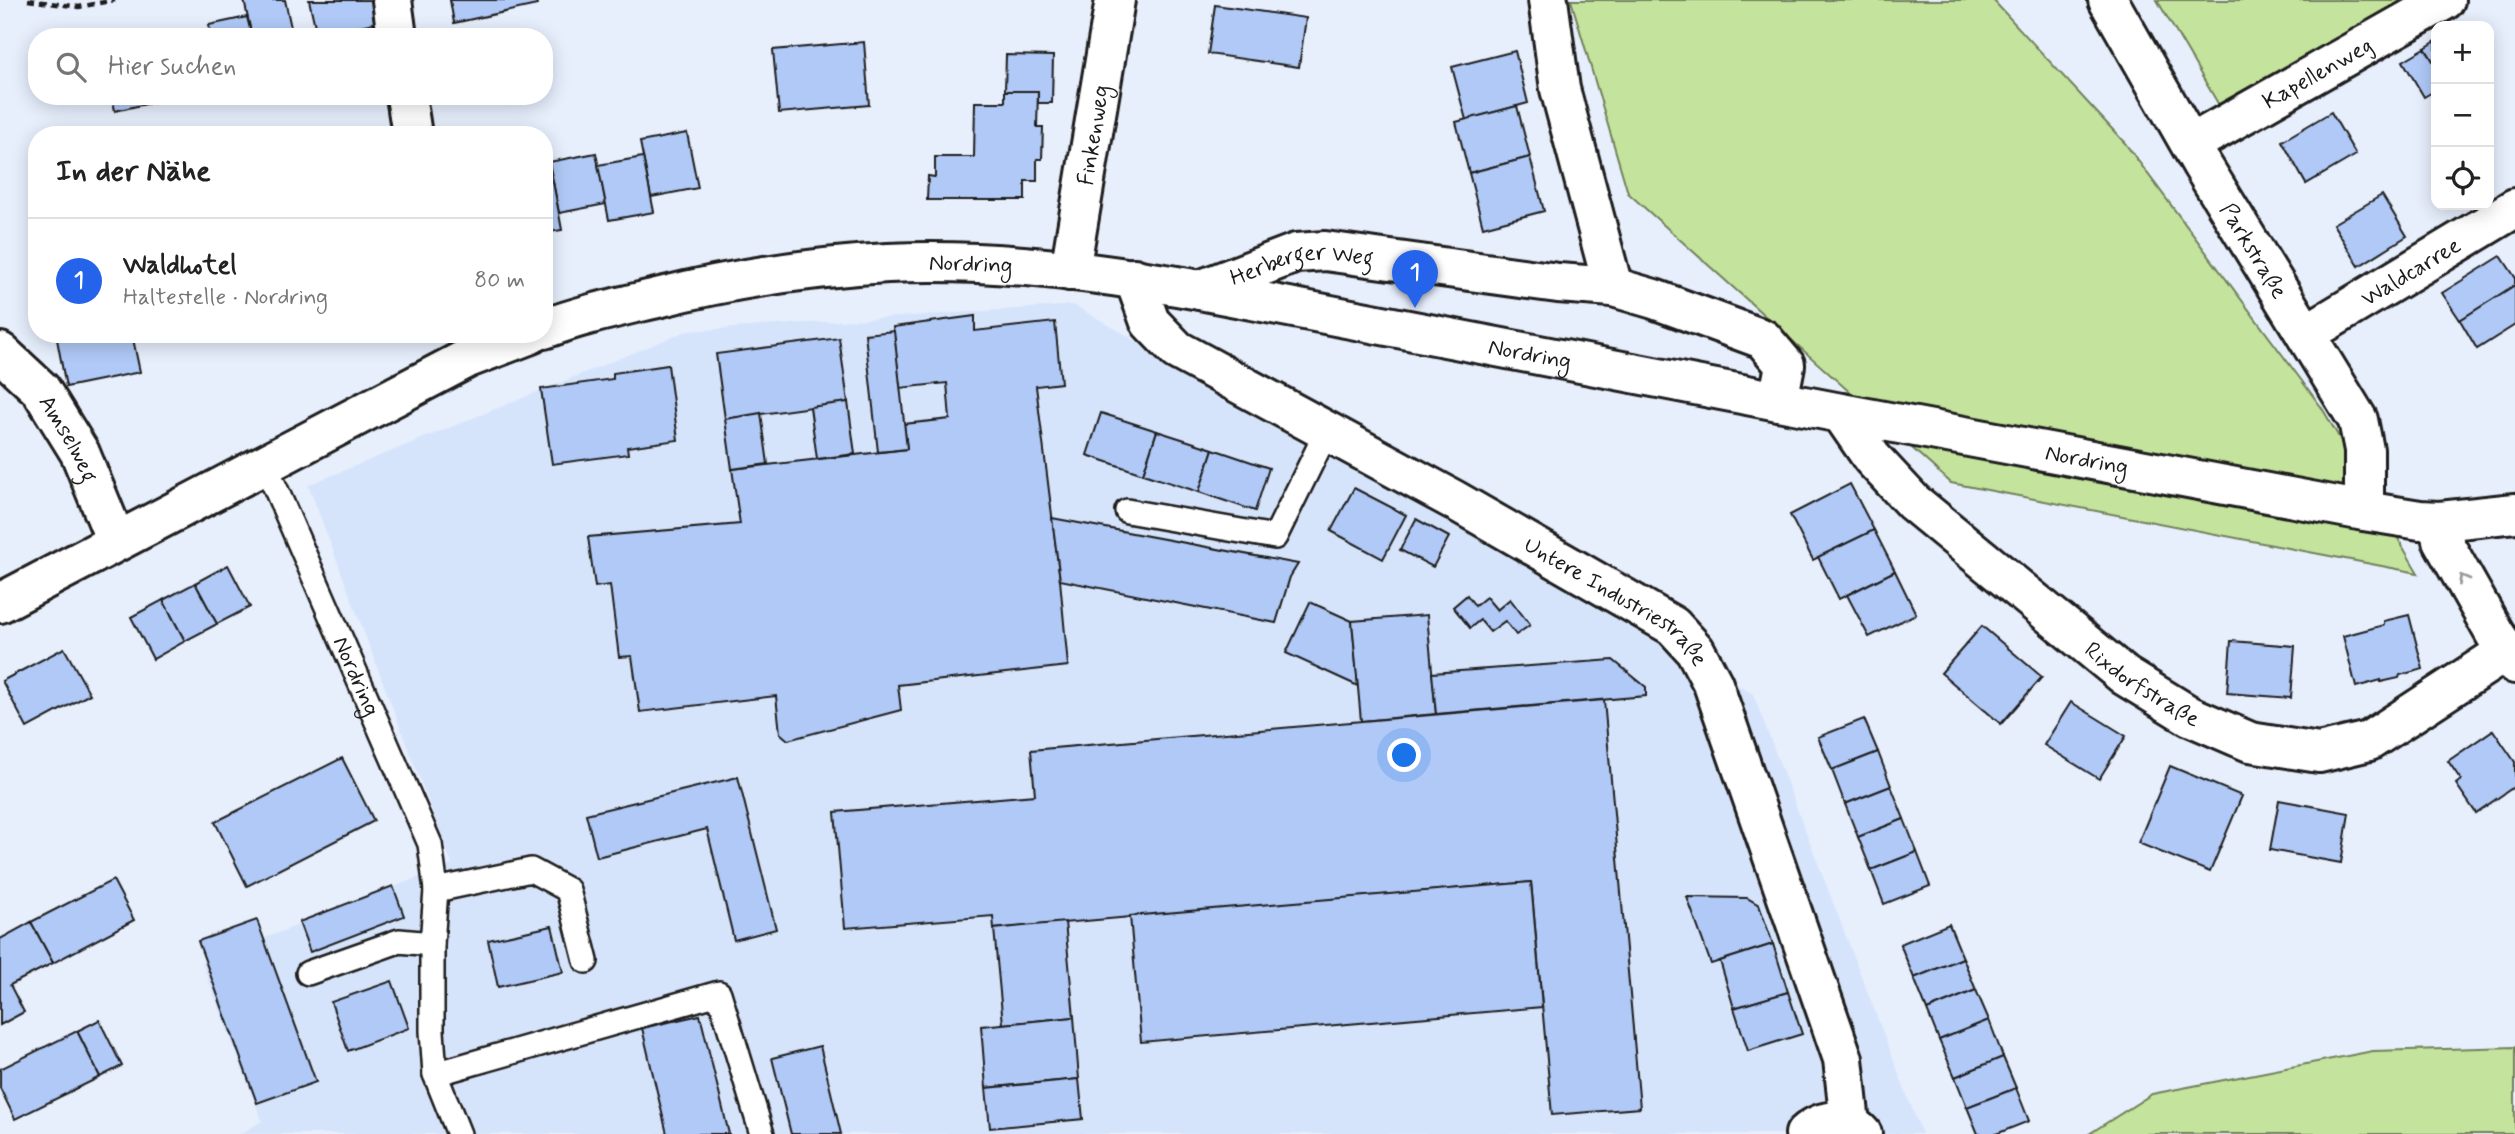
<!DOCTYPE html>
<html lang="de">
<head>
<meta charset="utf-8">
<style>
	:root { --surface:#fff; --page:#f6f6f6; --text:#222; --muted:#767676; --line:#e0e0e0; --accent:#2563eb }
	body { margin:0; font-family:Mynerve,sans-serif; background:var(--page); color:var(--text) }
	.controls { position:absolute; right:21px; top:21px; display:grid; overflow:hidden; border-radius:14px; box-shadow:0 4px 18px #0003 }
	.controls button { width:63px; height:63px; display:grid; place-items:center; padding:0; border:0; border-bottom:2px solid var(--line); background:var(--surface); color:var(--text); font:35px sans-serif }
	.you { position:absolute; left:1405px; top:756px; width:24px; height:24px; margin:-18px; border:5px solid #fff; border-radius:50%; background:#1a73e8; box-shadow:0 0 0 10px #1a73e833 }
	.badge { display:grid; place-items:center; width:46px; height:46px; border-radius:50%; background:var(--accent); color:#fff; font-size:23px; font-weight:700 }
	.pin { position:absolute; translate:-50% -58px; filter:drop-shadow(0 2px 4px #0008) }
	.pin::after { content:''; position:absolute; top:37px; width:24px; height:21px; background:inherit; clip-path:polygon(0 0,100% 0,50% 100%) }
	.list { margin:0; padding:0; list-style:none }
	h2 { display:flex; justify-content:space-between; align-items:center; height:91px; margin:0; padding:0 28px; font-size:30px }
	h2 small { font-size:23px; font-weight:400; color:var(--muted) }
	.list li { display:grid; grid-template-columns:46px 1fr auto; gap:21px; align-items:center; box-sizing:border-box; height:126px; padding:0 28px; border-top:2px solid var(--line) }
	.list b { display:block; font-size:26px; white-space:nowrap }
	.list p { margin:0; font-size:23px; white-space:nowrap; color:var(--muted) }
	.list em { font-size:23px; font-style:normal; color:var(--muted) }
	.icon { flex:none; width:38px; height:38px; fill:none; stroke:currentColor; stroke-width:2; stroke-linecap:round; stroke-linejoin:round }
	.map { position:relative; flex:none; width:2515px; height:1134px; overflow:hidden }
	.search { position:absolute; background:var(--surface); box-shadow:0 4px 18px #0003; left:28px; top:28px; width:525px; height:77px; display:flex; align-items:center; gap:18px; box-sizing:border-box; padding:0 24px; border-radius:28px; color:var(--muted); font-size:26px }
	.panel { position:absolute; background:var(--surface); box-shadow:0 4px 18px #0003; left:28px; top:126px; width:525px; height:217px; border-radius:28px }
	.map>svg:first-child { display:block }
</style>
</head>
<body>
<div class="map">
<svg width="2515" height="1134" viewBox="0 0 2515 1134">
	<rect width="100%" height="100%" fill="#e7effd"/>
	<filter id="ink" filterUnits="userSpaceOnUse"><feTurbulence type="fractalNoise" baseFrequency=".0143" numOctaves="2"/><feDisplacementMap in="SourceGraphic" scale="14" xChannelSelector="R" yChannelSelector="G"/><feConvolveMatrix kernelMatrix="1 2 1 2 8 2 1 2 1" color-interpolation-filters="sRGB"/></filter>
	<g filter="url(#ink)">
		<path fill="#d6e4fb" d="M1074,305l679,389 169,440h-1682l22,-13 -60,-158 250,-99 -144,-379 379,-154z"/>
		<g fill="#c4e39c" stroke="#70805c" stroke-width="2">
			<path d="M1571,0h422l131,142 198,266 96,165 -467,-90 -323,-290z"/>
			<path d="M2157,0h258l-192,112z"/>
			<path d="M2515,1047v87h-426l63,-40 221,-43z"/>
		</g>
		<g fill="#b0c9f7" stroke="#1c1c1c" stroke-width="2">
			<path d="M244,0h41l8,37h-41z"/>
			<path d="M309,0h75l4,20 -71,15z"/>
			<path d="M450,0h86l1,5 -83,18z"/>
			<path d="M1215,5l91,13 -7,49 -91,-13z"/>
			<path d="M247,17l5,20h-41l-2,-12z"/>
			<path d="M2436,41v25l-11,-18z"/>
			<path d="M864,42l5,63 -90,8 -6,-63z"/>
			<path d="M2425,48l11,18v24l-12,7 -21,-36z"/>
			<path d="M1515,51l13,52 -62,17 -14,-53z"/>
			<path d="M1006,55l47,1 -1,47h-14v-12h-33z"/>
			<path d="M1005,91h33l-1,36h6l-1,32h-5v22h-12v19h-98l1,-24 7,1v-20h39l1,-55h30z"/>
			<path d="M112,96h42l1,6 -40,9z"/>
			<path d="M1517,106l13,51 -61,16 -13,-51z"/>
			<path d="M2331,112l25,43 -50,29 -24,-43z"/>
			<path d="M687,133l11,55 -47,9 -11,-55z"/>
			<path d="M596,153l10,51 -47,9 -10,-51z"/>
			<path d="M643,157l11,55 -45,8 -11,-55z"/>
			<path d="M1530,157l14,54 -61,16 -14,-54z"/>
			<path d="M552,176l10,54 -18,3v-56z"/>
			<path d="M2382,195l25,41 -48,30 -26,-42z"/>
			<path d="M2501,256l14,21v8l-55,35 -18,-27z"/>
			<path d="M2515,285v40l-38,24 -17,-29z"/>
			<path d="M975,316v15l80,-9 6,61 -25,3 24,194 8,86 -170,19 3,25 -113,30 -8,-7 -4,-37 -136,16 -8,-56 -13,1 -9,-72 -15,2 -7,-50 152,-13 -8,-55 175,-20 -3,-25 46,-5 -3,-36 -47,5 -7,-61z"/>
			<path d="M894,331l13,118 -29,3 -13,-118z"/>
			<path d="M56,334h76l8,38 -74,15z"/>
			<path d="M839,338l9,64 -123,17 -9,-65z"/>
			<path d="M668,365l10,75 -51,7 1,7 -76,10 -11,-75 72,-10v-6z"/>
			<path d="M848,402l7,52 -38,5 -7,-52z"/>
			<path d="M761,413l7,51 -36,5 -7,-50z"/>
			<path d="M1101,413l56,18 -14,43 -56,-19z"/>
			<path d="M1157,431l56,18 -14,43 -56,-18z"/>
			<path d="M1213,449l56,19 -14,43 -56,-19z"/>
			<path d="M1850,484l24,46 -61,30 -23,-45z"/>
			<path d="M1354,488l52,27 -23,44 -52,-28z"/>
			<path d="M1052,518l246,46 -8,13 -14,46 -216,-43z"/>
			<path d="M1416,519l33,18 -16,30 -33,-17z"/>
			<path d="M1874,530l21,41 -56,28 -21,-42z"/>
			<path d="M228,565l22,42 -33,17 -22,-41z"/>
			<path d="M1895,571l21,43 -47,23 -22,-42z"/>
			<path d="M195,583l22,41 -32,17 -22,-41z"/>
			<path d="M1467,595l8,11 11,-9 11,13 13,-11 20,26 -14,10 -11,-14 -15,11 -10,-12 -10,8 -17,-21z"/>
			<path d="M163,600l22,41 -32,18 -22,-42z"/>
			<path d="M1310,602l42,19 6,65 -72,-33z"/>
			<path d="M1427,615l9,99 -75,7 -9,-100z"/>
			<path d="M2409,615l14,54 -23,6 -1,3 -18,4v-2l-25,7 -13,-51 41,-11v-4z"/>
			<path d="M1982,626l60,51 -41,47 -60,-51z"/>
			<path d="M2231,641l64,5 -4,52 -64,-5z"/>
			<path d="M64,648l26,46 -63,34 -25,-47z"/>
			<path d="M1613,660l33,27v9l-210,18 -4,-41z"/>
			<path d="M1604,700l36,408 -88,7 -21,-233 -537,47 -1,-13 -148,12 -10,-116 200,-17 -4,-45z"/>
			<path d="M2071,702l55,34 -27,43 -55,-34z"/>
			<path d="M1864,719l14,33 -46,18 -14,-33z"/>
			<path d="M2493,730l22,32v24l-39,27 -20,-29 5,-4 -13,-19z"/>
			<path d="M1878,752l13,34 -46,18 -13,-34z"/>
			<path d="M342,758l32,63 -127,65 -32,-64z"/>
			<path d="M2170,766l72,30 -32,76 -72,-29z"/>
			<path d="M738,777l38,152 -42,11 -27,-111 -110,28 -11,-43z"/>
			<path d="M1891,786l13,33 -46,18 -13,-33z"/>
			<path d="M2279,800l70,13 -8,50 -71,-13z"/>
			<path d="M1904,819l13,33 -46,18 -13,-33z"/>
			<path d="M1917,852l13,34 -46,18 -13,-34z"/>
			<path d="M113,880l21,40 -81,43 -22,-41z"/>
			<path d="M1531,882l11,125 -401,35 -11,-126z"/>
			<path d="M393,886l11,30 -94,36 -11,-30z"/>
			<path d="M1687,897l60,1 12,7 14,39 -62,20z"/>
			<path d="M257,920l59,162 -59,21 -59,-162z"/>
			<path d="M31,922l22,41 -43,22 14,27 -24,13v-86z"/>
			<path d="M1065,922l9,95 -71,7 -9,-95z"/>
			<path d="M1949,924l14,34 -49,20 -14,-34z"/>
			<path d="M552,926l11,46 -65,15 -10,-47z"/>
			<path d="M1773,944l15,48 -54,16 -14,-47z"/>
			<path d="M1963,958l13,32 -49,20 -13,-32z"/>
			<path d="M392,981l17,47 -61,23 -17,-49z"/>
			<path d="M1976,990l13,30 -50,20 -12,-30z"/>
			<path d="M1788,992l14,42 -54,17 -14,-43z"/>
			<path d="M700,1015l29,119h-62l-25,-106z"/>
			<path d="M1074,1017l5,62 -93,9 -5,-62z"/>
			<path d="M99,1020l23,46 -22,11 -23,-46z"/>
			<path d="M1989,1020l14,37 -48,20 -16,-37z"/>
			<path d="M77,1031l23,46 -85,42 -15,-31v-19z"/>
			<path d="M820,1046l21,88h-50l-19,-76z"/>
			<path d="M2003,1057l13,31 -49,19 -12,-30z"/>
			<path d="M1079,1079l4,40 -93,9 -4,-40z"/>
			<path d="M2016,1088l13,33 -33,13h-18l-11,-27z"/>
		</g>
		<g fill="none" stroke-linecap="round" stroke-linejoin="round">
			<defs>
				<g id="service">
					<path id="s1" d="M265,464l165,380 6,46 -4,54v87l3,43 24,60"/>
					<path d="M1127,511l148,26 52,-106"/>
					<path d="M436,890l95,-20 37,20 18,71"/>
					<path d="M308,973l91,-32 33,3"/>
					<path d="M435,1074l284,-81 43,141"/>
				</g>
				<g id="minor">
					<path d="M392,0l5,37"/>
					<path d="M1548,0l12,89 53,198"/>
					<path id="s2" d="M2108,0l94,165 156,255 6,30v61"/>
					<path d="M406,96l6,39"/>
					<path id="s3" d="M2191,144l254,-144"/>
					<path id="s4" d="M1070,271l45,-271"/>
					<path id="s5" d="M1134,278l16,44 27,28 277,150 219,126 22,24 18,34 130,375 7,65"/>
					<path id="s6" d="M1200,290l96,-37 29,-2 233,32 55,4 41,12 109,40 22,26 -7,36"/>
					<path id="s7" d="M2306,334l209,-126"/>
					<path id="s8" d="M0,352l41,38 39,63 36,88"/>
					<path id="s9" d="M1841,413l31,45 41,44 212,174 65,40 60,26 69,11 50,-12 138,-90"/>
					<path d="M2440,521l2,19 53,94 20,30"/>
					<path d="M1805,1134c17,-16 41,-17 57,0"/>
				</g>
				<g id="tertiary">
					<path id="s10" d="M544,329c37,-14 75,-22 113,-31 76,-19 153,-31 231,-35 104,-5 210,9 312,27l641,123 523,98 56,9 20,1 75,-8"/>
					<path d="M0,603l468,-245 63,-24"/>
				</g>
			</defs>
			<use href="#service" stroke="#1c1c1c" stroke-width="28"/>
			<use href="#minor" stroke="#1c1c1c" stroke-width="44"/>
			<use href="#tertiary" stroke="#1c1c1c" stroke-width="44"/>
			<path stroke="#1c1c1c" stroke-width="4.5" stroke-dasharray="7 5" stroke-linecap="butt" d="M28,0l51,7 36,-7"/>
			<use href="#service" stroke="#fff" stroke-width="23"/>
			<use href="#minor" stroke="#fff" stroke-width="38"/>
			<use href="#tertiary" stroke="#fff" stroke-width="38"/>
		</g>
		<defs><path id="oneway-chevron" d="M-2-3.5L2.5 0L-2 3.5" fill="none" stroke-width="1.6" stroke-linecap="round" stroke-linejoin="round" transform="scale(1.75)"/></defs>
		<use stroke="#999" href="#oneway-chevron" transform="translate(2463 579) rotate(-120)"/>
	</g>
	<g text-anchor="middle" stroke-width="5" stroke-linejoin="round" paint-order="stroke">
		<g font-size="23" fill="#1c1c1c" stroke="#fff">
			<text dy="8" stroke="none"><textPath href="#s3" startOffset="145">Kapellenweg</textPath></text>
			<text dy="8" stroke="none"><textPath href="#s4" startOffset="138">Finkenweg</textPath></text>
			<text dy="8" stroke="none"><textPath href="#s2" startOffset="290">Parkstraße</textPath></text>
			<text dy="8" stroke="none"><textPath href="#s10" startOffset="434">Nordring</textPath></text>
			<text dy="8" stroke="none"><textPath href="#s6" startOffset="107">Herberger Weg</textPath></text>
			<text dy="8" stroke="none"><textPath href="#s7" startOffset="122">Waldcarree</textPath></text>
			<text dy="8" stroke="none"><textPath href="#s10" startOffset="1001">Nordring</textPath></text>
			<text dy="8" stroke="none"><textPath href="#s8" startOffset="112">Amselweg</textPath></text>
			<text dy="8" stroke="none"><textPath href="#s10" startOffset="1568">Nordring</textPath></text>
			<text dy="8" stroke="none"><textPath href="#s5" startOffset="593">Untere Industriestraße</textPath></text>
			<text dy="8" stroke="none"><textPath href="#s1" startOffset="231">Nordring</textPath></text>
			<text dy="8" stroke="none"><textPath href="#s9" startOffset="408">Rixdorfstraße</textPath></text>
		</g>
	</g>
</svg>
<div class="controls">
<button>+</button>
<button>−</button>
<button><svg class="icon" aria-label="locate" viewBox="0 0 24 24"><circle cx="12" cy="12" r="6"/><path d="M12 2v4M12 18v4M2 12h4M18 12h4"/></svg></button>
</div>
<div class="you"></div>
<div class="pin badge" style="left:1415px;top:308px">1</div>
<div class="search"><svg class="icon" aria-label="search" viewBox="0 0 24 24"><circle cx="10" cy="10" r="6"/><path d="M15 15l6 6"/></svg>Hier suchen</div>
<section class="panel">
<h2>In der Nähe<small></small></h2>
<ul class="list">
<li><span class="badge">1</span><div><b>Waldhotel</b><p>Haltestelle · Nordring</p></div><em>80 m</em></li>
</ul>
</section>
</div>
</body>
</html>
